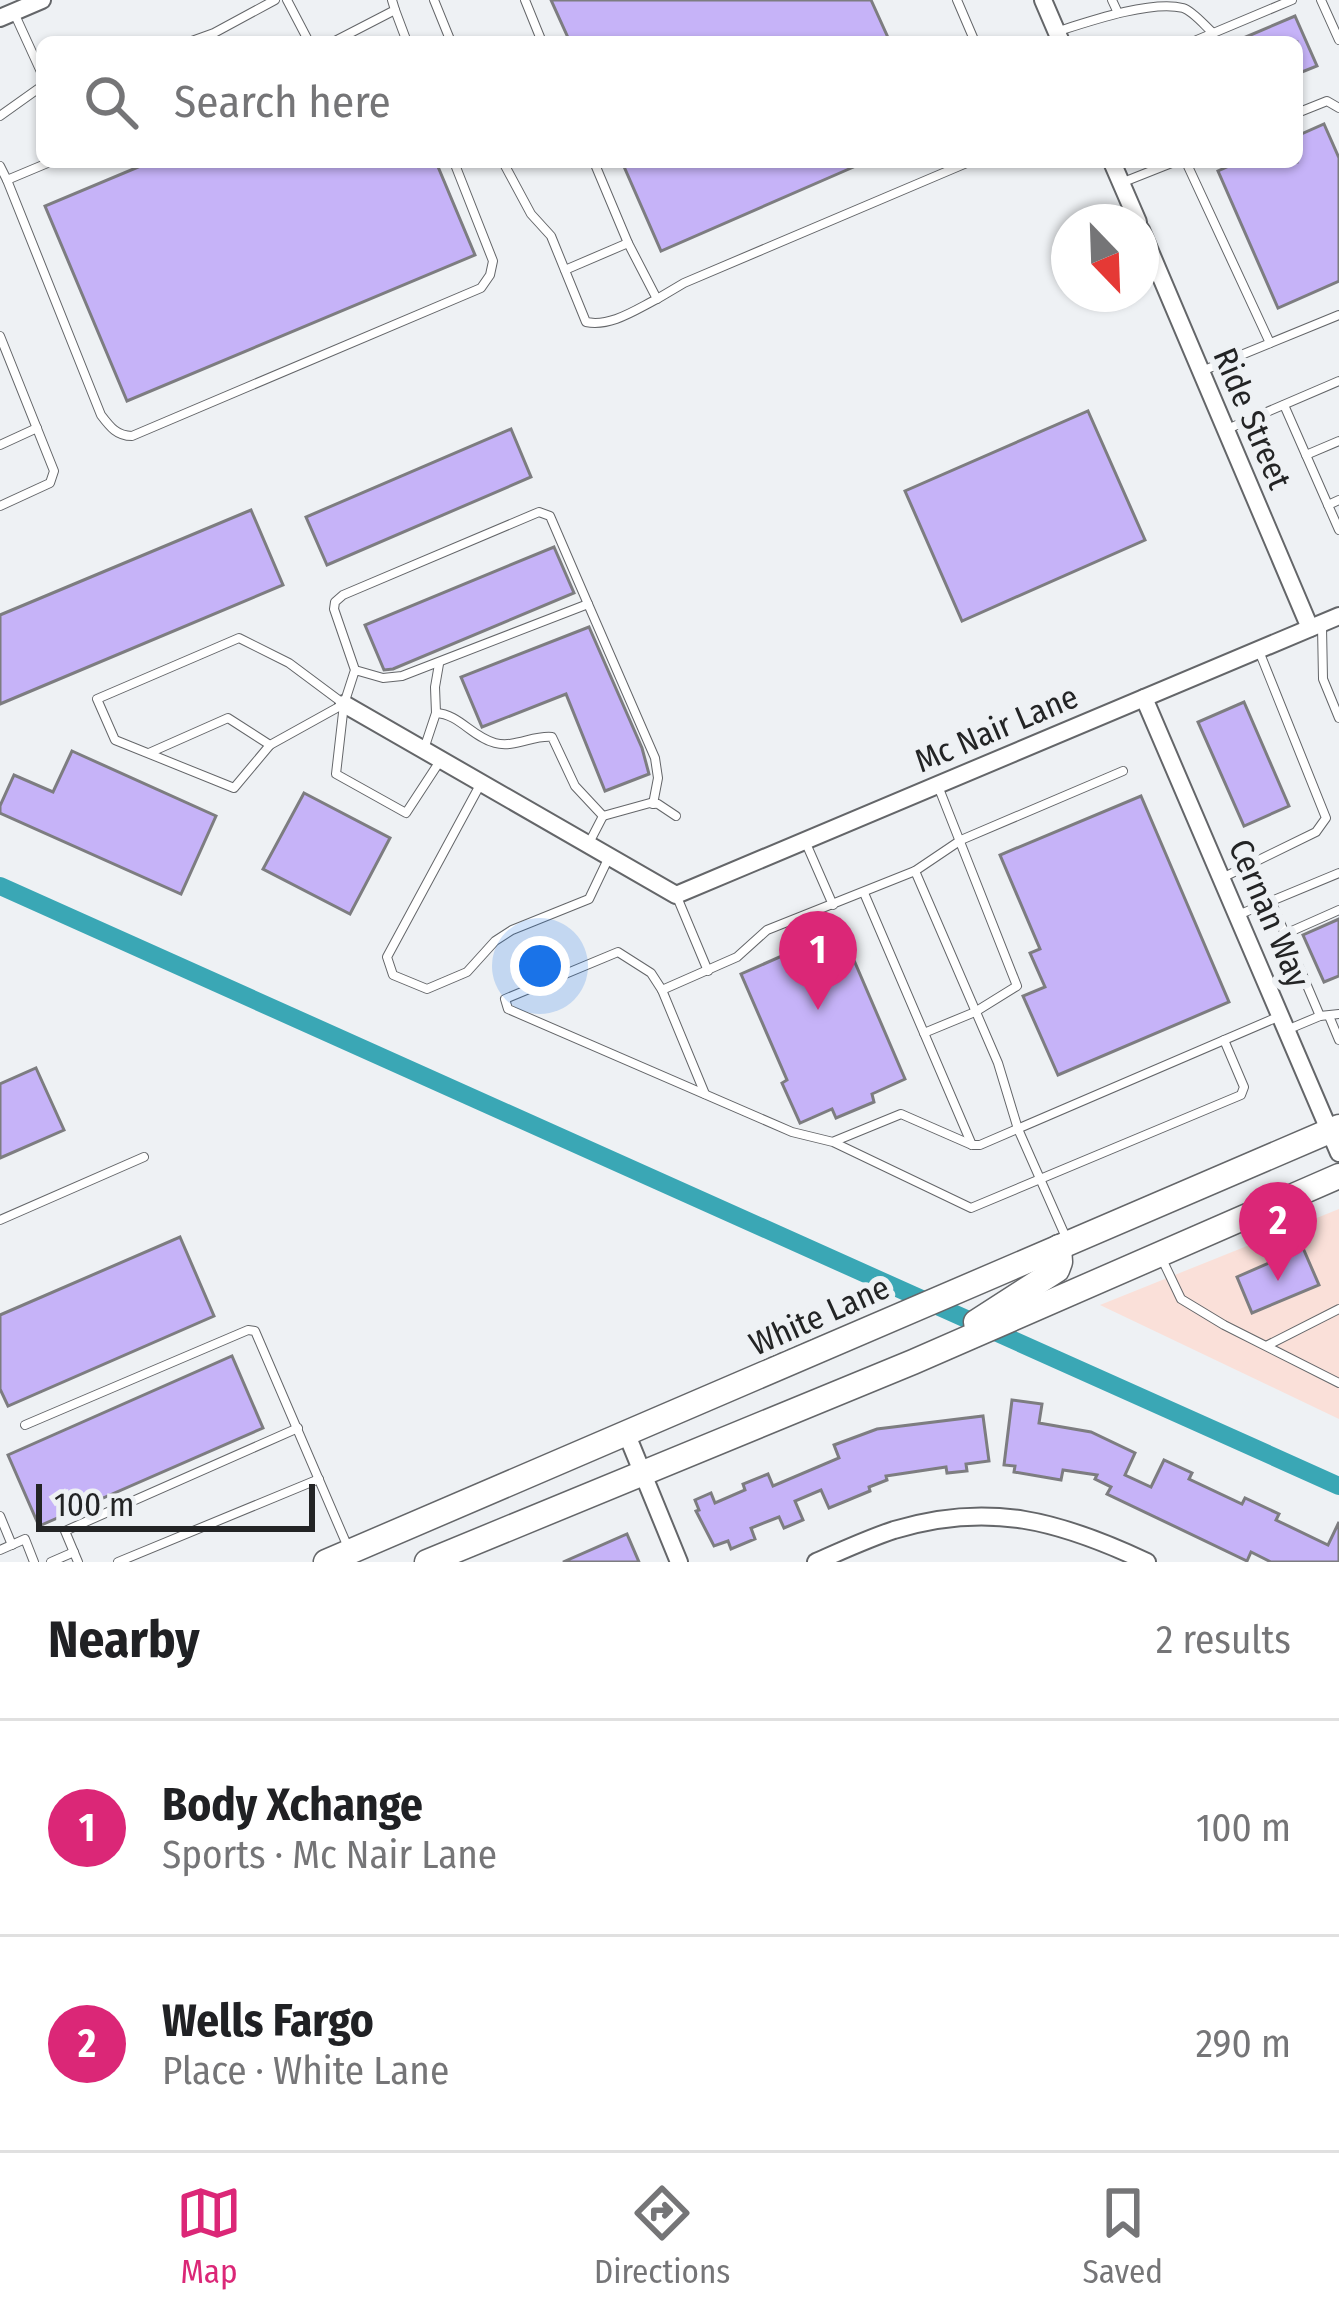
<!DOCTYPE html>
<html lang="en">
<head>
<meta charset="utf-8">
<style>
	:root { --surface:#fff; --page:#f2f2f2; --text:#202124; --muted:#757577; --line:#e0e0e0; --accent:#db2777 }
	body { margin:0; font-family:"Fira Sans Condensed",sans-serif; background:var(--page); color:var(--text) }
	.compass { position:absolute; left:1051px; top:204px; width:108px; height:108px; border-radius:50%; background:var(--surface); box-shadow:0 3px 9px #0004; rotate:157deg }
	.scale { position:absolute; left:36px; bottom:30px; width:279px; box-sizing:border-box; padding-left:12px; border:6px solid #232425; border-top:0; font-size:33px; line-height:42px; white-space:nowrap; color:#232425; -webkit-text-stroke:9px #eef1f4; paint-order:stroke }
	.you { position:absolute; left:540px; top:966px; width:42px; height:42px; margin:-30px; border:9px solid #fff; border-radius:50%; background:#1a73e8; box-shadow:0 0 0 18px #1a73e833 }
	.badge { display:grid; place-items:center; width:78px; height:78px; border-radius:50%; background:var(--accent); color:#fff; font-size:39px; font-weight:700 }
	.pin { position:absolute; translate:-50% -99px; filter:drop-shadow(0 3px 6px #0008) }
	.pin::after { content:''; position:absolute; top:63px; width:42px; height:36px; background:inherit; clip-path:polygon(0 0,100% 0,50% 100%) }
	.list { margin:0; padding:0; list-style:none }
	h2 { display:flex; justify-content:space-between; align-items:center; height:156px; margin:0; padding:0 48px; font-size:51px }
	h2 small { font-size:39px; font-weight:400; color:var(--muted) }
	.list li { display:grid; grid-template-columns:78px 1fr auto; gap:36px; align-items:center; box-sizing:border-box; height:216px; padding:0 48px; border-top:3px solid var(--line) }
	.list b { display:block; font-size:45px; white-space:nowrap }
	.list p { margin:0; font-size:39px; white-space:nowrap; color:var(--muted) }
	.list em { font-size:39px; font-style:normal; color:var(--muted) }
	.icon { flex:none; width:66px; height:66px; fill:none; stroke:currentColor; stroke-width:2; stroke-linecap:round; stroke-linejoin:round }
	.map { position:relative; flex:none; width:1339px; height:1562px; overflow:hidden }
	.search { position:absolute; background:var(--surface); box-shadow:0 3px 9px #0004; left:36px; right:36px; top:36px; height:132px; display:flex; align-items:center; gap:30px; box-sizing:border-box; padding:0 42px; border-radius:18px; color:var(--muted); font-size:45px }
	.sheet { height:588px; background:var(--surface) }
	nav { display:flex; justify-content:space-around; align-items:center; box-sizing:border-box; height:168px; border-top:3px solid var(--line); background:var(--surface); font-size:33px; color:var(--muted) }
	nav a { display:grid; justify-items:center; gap:6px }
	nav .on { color:var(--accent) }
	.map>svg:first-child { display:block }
</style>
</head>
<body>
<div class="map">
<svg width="1339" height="1562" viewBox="0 0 1339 1562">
	<rect width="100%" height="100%" fill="#eef1f4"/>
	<path fill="#fae0d9" d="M1339,1209v210l-239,-114z"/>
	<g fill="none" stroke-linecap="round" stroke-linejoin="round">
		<path stroke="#3aa7b5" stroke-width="18" d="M0,886l1339,600"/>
	</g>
	<g fill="#c6b3f8" stroke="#7d7d80" stroke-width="3">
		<path d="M551,0h320l19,42h-320z"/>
		<path d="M1295,16l22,50 -20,8v-32h-63z"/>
		<path d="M1324,124l15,34v123l-61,27 -60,-137 20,-9h59v-26z"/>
		<path d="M150,162h286l39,93 -348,146 -82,-195z"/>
		<path d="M622,162h243l-204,89z"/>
		<path d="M1088,411l57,129 -183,81 -57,-130z"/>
		<path d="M511,429l20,48 -204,88 -21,-48z"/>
		<path d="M251,510l32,75 -283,119v-89z"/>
		<path d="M554,547l20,46 -181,76 -9,1 -19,-45z"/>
		<path d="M589,627l53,121 7,26 -44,17 -39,-97 -84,33 -21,-50z"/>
		<path d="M1244,702l45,104 -45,20 -46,-104z"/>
		<path d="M72,751l144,65 -35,78 -181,-81v-7l14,-31 39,17z"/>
		<path d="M304,793l86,45 -40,76 -87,-45z"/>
		<path d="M1141,796l88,206 -171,73 -35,-79 22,-9 -15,-34 10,-4 -40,-94z"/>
		<path d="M1339,919v57l-15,6 -21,-47z"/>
		<path d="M841,930l64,149 -33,15 2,8 -38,16 -4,-9 -32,14 -18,-40 5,-3 -46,-106z"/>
		<path d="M36,1068l28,62 -64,28v-74z"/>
		<path d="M180,1237l34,79 -206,90 -8,-17v-74z"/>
		<path d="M1303,1248l16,37 -67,28 -15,-36z"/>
		<path d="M232,1356l31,72 -224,98 -31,-71z"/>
		<path d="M1012,1400l30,4 -3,19 52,9 44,21 -10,22 26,12 13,-27 28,13 -3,6 53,25 3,-6 34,16 -3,6 52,25 11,-23v40h-68l-20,-10 -4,9 -140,-67 4,-7 -16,-8 2,-4 -34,-5 -2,10 -47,-8 1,-6 -11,-1z"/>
		<path d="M983,1416l6,45 -23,3 1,7 -20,2 -1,-6 -60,9 1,4 -18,7 1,4 -41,17 -8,-18 -26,11 8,19 -19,8 -5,-11 -28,11 4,11 -24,10 -3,-8 -14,5 -18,-35 3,-1 -4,-10 16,-7 4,10 30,-13 -2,-6 25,-10 5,12 66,-28 -5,-13 43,-16z"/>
		<path d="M627,1534l12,28h-76z"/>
	</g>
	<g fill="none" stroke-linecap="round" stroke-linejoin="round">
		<defs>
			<g id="lane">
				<path d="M287,0l22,42"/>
				<path d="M434,0l17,42"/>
				<path d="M525,0l17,42"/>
				<path d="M957,0l18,42"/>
				<path d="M1112,0l6,13"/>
				<path d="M1321,0l18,40"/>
				<path d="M395,10l12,32"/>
				<path d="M15,15l27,59"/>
				<path d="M1059,31c31,-10 93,-31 124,-23 10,3 22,18 30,25"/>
				<path d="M189,42l25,-9 61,-33"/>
				<path d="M333,42l62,-32 -3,-10"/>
				<path d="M1192,42l100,-42"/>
				<path d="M1297,113l30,-12 12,7"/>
				<path d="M0,116l42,-30"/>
				<path d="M503,162l28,52 20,22 35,86c25,5 49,-12 71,-23"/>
				<path d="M594,162l34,81 29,56 27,-16 285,-121"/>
				<path d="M1186,162l84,181"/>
				<path d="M0,166l7,14 43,-18"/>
				<path d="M7,180l94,235c9,12 16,21 31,21l349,-148 9,-13 3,-14 -39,-99"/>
				<path d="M1121,183l53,-21"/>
				<path d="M565,270l63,-27"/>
				<path d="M0,336l54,135 -4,12 -50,23"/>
				<path d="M1202,371l137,-56"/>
				<path d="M1284,405l44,100"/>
				<path d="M1225,430l114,-49"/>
				<path d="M0,445l37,-17"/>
				<path d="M1306,455l33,-14"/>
				<path d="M1339,500l-11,5 11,25"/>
				<path d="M588,604l67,154 3,20 -5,26"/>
				<path d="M1322,627l1,52 16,39"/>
				<path d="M239,638l50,25 55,41 -74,41 -36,43 -119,-48 -18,-41z"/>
				<path d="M355,670l28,8 19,-2 186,-72 -38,-88 -11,-4 -196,83 -8,7 -1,7 21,61 -11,34 -8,70 70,39 34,-52"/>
				<path d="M436,713l-1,-26 4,-23"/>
				<path d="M424,749l12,-36c23,1 36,24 59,30 20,5 38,-8 57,-6l23,49 28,30 -14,27"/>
				<path d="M149,753l79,-35 42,27"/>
				<path d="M1123,771l-162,69 -46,31 -148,59 -30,27 -75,33 -11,-17 -33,-21 -113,47 3,10 284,123 41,10 138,66 270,-113 3,-8 -20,-47"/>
				<path d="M480,785l-93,172 6,18 34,14 40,-17 28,-31 17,-11 77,-31 20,-42"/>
				<path d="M603,816l47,-13 8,1 18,12"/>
				<path d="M805,841l28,64"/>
				<path d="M915,871l83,192 20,66 50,113"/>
				<path d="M1222,878l94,-46 10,-14 -67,-167"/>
				<path d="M864,893l108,252"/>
				<path d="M677,897l31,74"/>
				<path d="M1271,901l49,115"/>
				<path d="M1238,915l101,-42"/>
				<path d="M1285,934l54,-24"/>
				<path d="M662,990l43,104"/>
				<path d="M1329,1016l10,24"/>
				<path d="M1289,1029l31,-13 19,-2"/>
				<path d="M924,1033l51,-21 42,-26 -79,-200"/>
				<path d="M835,1141l66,-27 71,31h8l300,-129"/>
				<path d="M0,1220l144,-63"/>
				<path d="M1161,1257l20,42 43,26 115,58"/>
				<path d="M1268,1345l71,-36"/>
				<path d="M25,1425l223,-95 7,1 92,214"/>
				<path d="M0,1516l12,29"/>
				<path d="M0,1550l25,-11 9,23"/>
				<path d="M51,1562l23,-10"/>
				<path d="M78,1562l-13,-31 233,-103"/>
				<path d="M118,1562l201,-83"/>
			</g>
			<g id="street">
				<path d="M1043,0l18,42"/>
				<path d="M0,18l42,-18"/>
				<path d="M1112,162l26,60"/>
				<path d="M1141,230l169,398"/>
				<path d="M1144,698l195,455"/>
				<path d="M344,704l332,191 663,-279"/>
				<path d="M627,1435l52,127"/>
				<path d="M816,1562c25,-11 51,-23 78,-32 95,-29 166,-9 253,32"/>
			</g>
			<g id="secondary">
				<path d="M976,1322l81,-52 3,-8 -1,-15"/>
				<path d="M326,1562l1013,-435"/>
				<path d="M427,1562l486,-200 426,-186"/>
			</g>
		</defs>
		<use href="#lane" stroke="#646669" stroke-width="10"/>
		<use href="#street" stroke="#646669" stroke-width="20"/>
		<use href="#secondary" stroke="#646669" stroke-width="27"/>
		<use href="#lane" stroke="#fff" stroke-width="8"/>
		<use href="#street" stroke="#fff" stroke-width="16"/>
		<use href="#secondary" stroke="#fff" stroke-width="24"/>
	</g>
	<g text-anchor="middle" stroke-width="12" stroke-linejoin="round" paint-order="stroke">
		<g font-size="33" fill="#232425" stroke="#eef1f4">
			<text transform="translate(1253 418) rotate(67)" y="12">Ride Street</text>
			<text transform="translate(996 728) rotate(-23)" y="12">Mc Nair Lane</text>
			<text transform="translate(1270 913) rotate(67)" y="12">Cernan Way</text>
			<text transform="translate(819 1315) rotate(-24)" y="12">White Lane</text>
		</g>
	</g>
</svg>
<svg class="compass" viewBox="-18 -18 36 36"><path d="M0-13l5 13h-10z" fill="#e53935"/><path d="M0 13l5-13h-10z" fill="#757577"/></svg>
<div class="scale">100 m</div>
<div class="you"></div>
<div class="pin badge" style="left:818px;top:1010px">1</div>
<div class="pin badge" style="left:1278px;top:1281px">2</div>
<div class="search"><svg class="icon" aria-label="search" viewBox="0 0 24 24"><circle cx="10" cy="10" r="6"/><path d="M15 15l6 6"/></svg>Search here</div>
</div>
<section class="sheet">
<h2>Nearby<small>2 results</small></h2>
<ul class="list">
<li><span class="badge">1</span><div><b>Body Xchange</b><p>Sports · Mc Nair Lane</p></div><em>100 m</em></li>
<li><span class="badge">2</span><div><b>Wells Fargo</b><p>Place · White Lane</p></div><em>290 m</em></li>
</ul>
</section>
<nav>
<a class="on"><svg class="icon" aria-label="map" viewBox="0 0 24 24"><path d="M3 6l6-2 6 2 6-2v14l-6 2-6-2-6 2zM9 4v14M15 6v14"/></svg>Map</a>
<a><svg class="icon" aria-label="directions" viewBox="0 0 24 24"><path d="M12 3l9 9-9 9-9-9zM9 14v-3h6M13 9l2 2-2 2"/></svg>Directions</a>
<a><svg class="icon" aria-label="saved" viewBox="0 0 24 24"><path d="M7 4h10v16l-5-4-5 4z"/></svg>Saved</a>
</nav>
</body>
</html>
